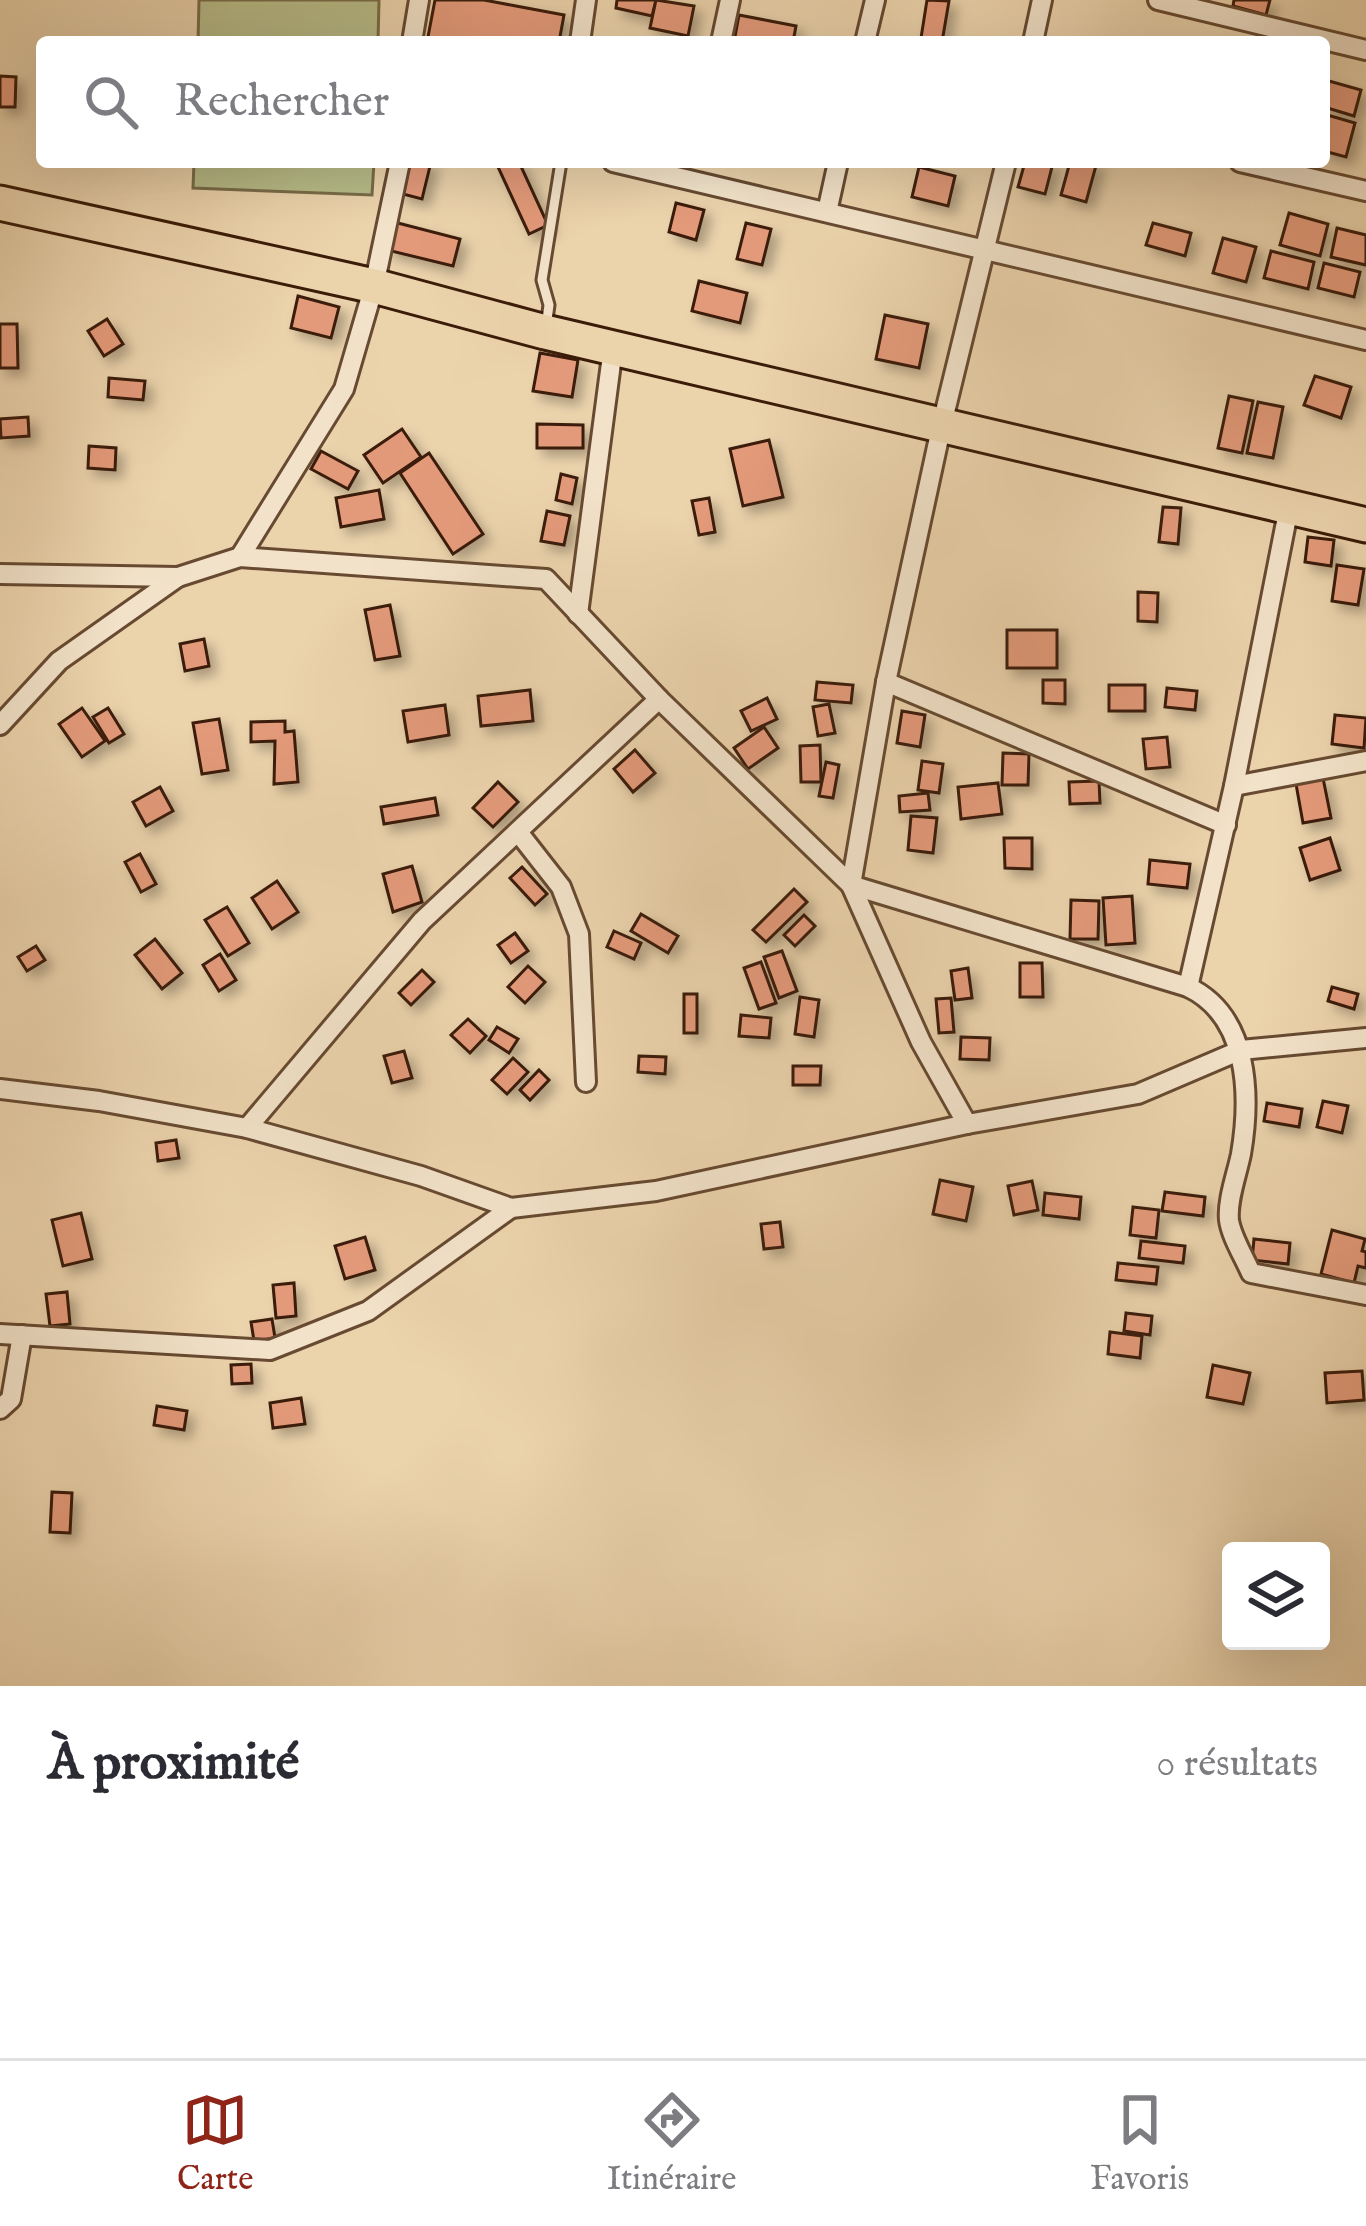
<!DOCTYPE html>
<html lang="fr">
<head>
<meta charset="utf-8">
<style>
	:root { --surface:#fff; --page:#f7f7f7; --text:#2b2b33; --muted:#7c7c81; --line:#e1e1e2; --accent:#8f2418 }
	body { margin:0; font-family:"IM FELL English",serif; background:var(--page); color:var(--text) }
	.controls { position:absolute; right:36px; bottom:36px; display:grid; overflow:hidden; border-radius:12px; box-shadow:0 12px 48px #0002 }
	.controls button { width:108px; height:108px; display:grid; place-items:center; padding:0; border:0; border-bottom:3px solid var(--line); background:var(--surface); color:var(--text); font:60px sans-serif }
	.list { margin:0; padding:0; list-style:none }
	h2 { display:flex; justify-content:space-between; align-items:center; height:156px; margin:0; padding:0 48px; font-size:51px }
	h2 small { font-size:39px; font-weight:400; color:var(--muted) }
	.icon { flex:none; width:66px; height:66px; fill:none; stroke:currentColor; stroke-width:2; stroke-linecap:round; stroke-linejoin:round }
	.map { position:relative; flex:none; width:1366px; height:1686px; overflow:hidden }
	.search { position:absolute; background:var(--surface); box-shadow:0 12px 48px #0002; left:36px; right:36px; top:36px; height:132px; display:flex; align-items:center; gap:30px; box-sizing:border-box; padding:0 42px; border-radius:12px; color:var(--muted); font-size:45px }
	.sheet { height:372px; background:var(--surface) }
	nav { display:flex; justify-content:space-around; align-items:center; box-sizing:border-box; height:168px; border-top:3px solid var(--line); background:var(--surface); font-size:33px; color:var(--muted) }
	nav a { display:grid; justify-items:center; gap:6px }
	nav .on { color:var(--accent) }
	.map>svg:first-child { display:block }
</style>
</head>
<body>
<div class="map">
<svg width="1366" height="1686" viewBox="0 0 1366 1686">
	<defs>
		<filter id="shadow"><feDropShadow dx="7" dy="7" stdDeviation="6" flood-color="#0004"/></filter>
	</defs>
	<rect width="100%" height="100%" fill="#ebd3ac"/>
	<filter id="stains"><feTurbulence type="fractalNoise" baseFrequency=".00167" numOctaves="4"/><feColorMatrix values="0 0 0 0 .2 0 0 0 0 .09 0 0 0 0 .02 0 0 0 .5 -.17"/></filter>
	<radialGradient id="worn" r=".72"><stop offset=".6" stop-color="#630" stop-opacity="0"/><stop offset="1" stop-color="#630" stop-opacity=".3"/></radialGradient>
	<g fill="#b7bc89" stroke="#796c48" stroke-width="3">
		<path d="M199,0h180l-1,42h-180z"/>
		<path d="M194,162h180l-2,33 -179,-7z"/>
	</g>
	<g fill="#e39a7a" stroke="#3b1c08" stroke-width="3" filter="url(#shadow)">
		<path d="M435,0h49l80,15 -5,27h-132z"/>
		<path d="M617,0h39l-4,16 -36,-8z"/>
		<path d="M656,0l38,6 -6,30 -38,-8z"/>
		<path d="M927,0l22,1 -7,41 -21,-4z"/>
		<path d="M1234,0h36l-4,15 -33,-9z"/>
		<path d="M739,15l57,11 -3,16h-59z"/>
		<path d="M0,76l16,1 -1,30h-15z"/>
		<path d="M1329,81l32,9 -7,26 -30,-9z"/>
		<path d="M1324,114l31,9 -9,34 -22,-6z"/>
		<path d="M407,162h24l-9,37 -23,-6z"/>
		<path d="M509,162h10l29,63 -19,9 -31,-67z"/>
		<path d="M1025,162l28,1 -8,31 -27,-7z"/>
		<path d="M1070,162h27l-11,40 -25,-7z"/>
		<path d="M919,167l36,9 -7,30 -36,-9z"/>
		<path d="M676,203l28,7 -8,30 -27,-8z"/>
		<path d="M1289,213l39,11 -8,32 -40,-11z"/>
		<path d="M394,222l66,17 -7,27 -66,-16z"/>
		<path d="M746,223l25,6 -9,36 -25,-6z"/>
		<path d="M1153,223l38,10 -6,23 -39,-11z"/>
		<path d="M1337,228l29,7v30l-35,-8z"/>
		<path d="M1223,238l33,9 -10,35 -33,-9z"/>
		<path d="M1271,251l43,11 -6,27 -44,-11z"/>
		<path d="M1324,263l36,9 -6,25 -36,-9z"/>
		<path d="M699,281l48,12 -7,30 -48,-12z"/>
		<path d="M298,296l41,11 -8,31 -40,-10z"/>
		<path d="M885,315l43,9 -9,44 -43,-9z"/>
		<path d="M107,319l16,25 -19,12 -16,-25z"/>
		<path d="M0,324h17l1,44h-18z"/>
		<path d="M540,353l38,7 -6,37 -39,-6z"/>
		<path d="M1315,376l36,11 -10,31 -37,-13z"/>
		<path d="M109,378l36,3 -2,19 -35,-3z"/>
		<path d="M1229,396l24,5 -11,52 -24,-5z"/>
		<path d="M1258,402l25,5 -10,51 -26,-5z"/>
		<path d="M28,417l1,19 -28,2 -1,-19z"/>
		<path d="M537,424l46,1v23h-46z"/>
		<path d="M402,429l19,28 -38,26 -19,-28z"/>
		<path d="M769,440l14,57 -40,9 -13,-57z"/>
		<path d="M89,446l27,2 -1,22 -27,-2z"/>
		<path d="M321,451l37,20 -10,18 -37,-20z"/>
		<path d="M429,453l54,81 -30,20 -53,-81z"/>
		<path d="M561,474l16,4 -5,26 -16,-4z"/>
		<path d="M379,490l5,29 -43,8 -5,-29z"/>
		<path d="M709,498l6,34 -16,3 -7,-34z"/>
		<path d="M1163,507l18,1 -3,36 -19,-2z"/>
		<path d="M547,511l23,5 -6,29 -23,-4z"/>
		<path d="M1308,537l26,3 -3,26 -26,-4z"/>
		<path d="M1337,565l27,4 -6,36 -26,-4z"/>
		<path d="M1138,592l20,1 -1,29 -19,-1z"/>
		<path d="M390,605l10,51 -25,4 -10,-50z"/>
		<rect x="1007" y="630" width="50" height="38"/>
		<path d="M204,639l5,27 -24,5 -5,-27z"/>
		<path d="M1043,680h22v24l-22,-1z"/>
		<path d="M817,682l36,3 -2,18 -36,-3z"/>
		<rect x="1109" y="685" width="36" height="26"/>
		<path d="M1167,688l30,3 -2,19 -30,-3z"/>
		<path d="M530,690l3,31 -52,5 -3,-30z"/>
		<path d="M767,698l10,21 -26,12 -10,-20z"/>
		<path d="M829,704l6,29 -17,3 -5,-29z"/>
		<path d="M445,705l4,30 -41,7 -5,-31z"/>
		<path d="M82,708l23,33 -23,16 -23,-33z"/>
		<path d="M108,708l16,26 -15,9 -16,-26z"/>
		<path d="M902,711l23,4 -5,32 -23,-4z"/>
		<path d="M1335,715l31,3 -2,30 -32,-4z"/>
		<path d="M219,719l9,51 -26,4 -9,-51z"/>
		<path d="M285,721v11l9,-1 4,51 -24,2 1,-43 -24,1v-20z"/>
		<path d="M764,727l14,21 -30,21 -14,-21z"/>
		<path d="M1167,737l3,30 -24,2 -3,-30z"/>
		<path d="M820,745l1,37h-20l-1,-36z"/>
		<path d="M635,750l20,23 -22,19 -19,-23z"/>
		<path d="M1003,753l26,1 -1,31h-26z"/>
		<path d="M922,761l21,3 -4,29 -21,-3z"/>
		<path d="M826,762l13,3 -6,33 -14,-2z"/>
		<path d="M1323,778l8,40 -28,5 -7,-39z"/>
		<path d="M1099,781l1,22 -30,1 -1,-22z"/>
		<path d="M498,782l20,20 -25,25 -20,-19z"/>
		<path d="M998,783l4,31 -41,5 -3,-32z"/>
		<path d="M160,787l13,24 -27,15 -13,-24z"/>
		<path d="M928,793l2,17 -30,2 -1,-16z"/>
		<path d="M435,798l3,17 -54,9 -3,-17z"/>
		<path d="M911,816l26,2 -4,35 -25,-3z"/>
		<path d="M1004,838h28v31l-27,-1z"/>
		<path d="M1330,838l10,32 -30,10 -10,-32z"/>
		<path d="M140,854l16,30 -15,8 -16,-30z"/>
		<path d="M1150,860l40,4 -3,24 -39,-4z"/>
		<path d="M412,866l10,36 -29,10 -10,-38z"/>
		<path d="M522,867l25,27 -12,11 -25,-27z"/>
		<path d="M277,881l21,31 -26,17 -20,-31z"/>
		<path d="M794,889l13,13 -41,40 -13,-12z"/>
		<path d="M1132,896l3,47 -29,2 -3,-47z"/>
		<path d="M1071,900l28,1 -1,38h-28z"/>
		<path d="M227,907l22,36 -21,13 -23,-36z"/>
		<path d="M641,914l37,22 -10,17 -37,-22z"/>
		<path d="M804,915l11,11 -20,20 -11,-11z"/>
		<path d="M614,931l27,12 -7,16 -27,-12z"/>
		<path d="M515,933l13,18 -17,12 -13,-18z"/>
		<path d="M155,939l27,34 -20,16 -27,-34z"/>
		<path d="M36,946l9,14 -18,11 -9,-14z"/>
		<path d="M782,951l15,40 -18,7 -15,-41z"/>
		<path d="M220,954l16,26 -17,11 -16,-26z"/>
		<path d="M761,962l15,41 -17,6 -15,-41z"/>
		<path d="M1020,963h22l1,34h-23z"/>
		<path d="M528,966l17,16 -20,21 -17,-16z"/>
		<path d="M968,968l4,30 -17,2 -4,-29z"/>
		<path d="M422,970l12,12 -23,23 -12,-12z"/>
		<path d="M1332,987l26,7 -4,15 -26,-8z"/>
		<rect x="684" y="994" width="13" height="39"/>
		<path d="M800,997l19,3 -5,37 -19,-3z"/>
		<path d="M951,998l3,34 -15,1 -3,-34z"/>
		<path d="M741,1015l30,3 -2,20 -30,-2z"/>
		<path d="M468,1019l18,17 -16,17 -19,-18z"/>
		<path d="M497,1027l21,12 -9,14 -20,-13z"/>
		<path d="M961,1037l29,1 -1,22 -29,-1z"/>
		<path d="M404,1051l8,27 -20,5 -8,-27z"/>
		<path d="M639,1056l27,1 -1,17 -27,-2z"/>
		<path d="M513,1058l15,14 -21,22 -15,-14z"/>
		<path d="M793,1066h28l-1,19h-27z"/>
		<path d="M539,1070l10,10 -19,20 -10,-10z"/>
		<path d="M1323,1101l25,5 -6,27 -25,-6z"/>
		<path d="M1267,1103l35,6 -3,18 -35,-6z"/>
		<path d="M176,1140l3,18 -21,3 -2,-18z"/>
		<path d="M940,1180l33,7 -7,34 -33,-7z"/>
		<path d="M1032,1181l6,29 -24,5 -6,-29z"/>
		<path d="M1165,1192l40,5 -2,19 -41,-5z"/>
		<path d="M1045,1193l36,4 -2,22 -36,-4z"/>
		<path d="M1133,1207l26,3 -3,28 -26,-3z"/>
		<path d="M81,1213l11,46 -29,7 -11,-46z"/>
		<path d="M780,1222l3,25 -19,2 -3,-25z"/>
		<path d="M1332,1230l33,9 -3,12 4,1v16l-8,-2 -4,17 -33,-9z"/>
		<path d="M365,1237l10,33 -30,9 -10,-33z"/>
		<path d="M1254,1239l36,4 -2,21 -36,-4z"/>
		<path d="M1141,1241l44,5 -2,17 -44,-5z"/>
		<path d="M1118,1263l40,4 -2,17 -40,-4z"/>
		<path d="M294,1283l2,33 -20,2 -3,-33z"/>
		<path d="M67,1292l3,32 -20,2 -4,-32z"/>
		<path d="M1126,1313l26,3 -2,19 -26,-4z"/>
		<path d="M272,1319l3,19 -21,3 -3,-19z"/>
		<path d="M1110,1332l32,4 -2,22 -32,-4z"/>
		<path d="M251,1364l1,19 -20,1 -1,-19z"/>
		<path d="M1213,1365l37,8 -7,31 -36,-7z"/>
		<path d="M1362,1371l2,29 -37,3 -2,-30z"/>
		<path d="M301,1398l4,26 -32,4 -3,-25z"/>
		<path d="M157,1406l30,5 -3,19 -30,-5z"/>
		<path d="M52,1492l20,1 -2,40 -20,-1z"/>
	</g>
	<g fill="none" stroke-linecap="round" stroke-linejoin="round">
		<defs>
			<path id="lane" d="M546,327l3,-22 -7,-25 19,-118"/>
			<g id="street">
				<path d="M1158,0l208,50"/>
				<path d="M412,42l7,-42"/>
				<path d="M580,42l6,-42"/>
				<path d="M721,42l9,-42"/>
				<path d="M865,42l10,-42"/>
				<path d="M1033,42l9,-42"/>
				<path d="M613,162l753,178"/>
				<path d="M1240,162l126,29"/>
				<path d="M827,212l11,-50"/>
				<path d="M240,557l104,-168 30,-103 26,-124"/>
				<path d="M0,574l178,3"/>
				<path d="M578,614l35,-266"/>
				<path d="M886,682l340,143"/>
				<path d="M0,725l59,-64 119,-84 62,-20 306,22 113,120 192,186 337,102c61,29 63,108 53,167 -4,20 -14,46 -12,66 2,16 15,37 22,53l115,22"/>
				<path d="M1234,786l132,-25"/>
				<path d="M518,832l43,55 18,47 7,148"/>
				<path d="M1188,987l46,-201 55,-279"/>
				<path d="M0,1089l99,12 148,27 174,48 90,32 145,-17 311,-67 171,-30 103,-44 125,-12"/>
				<path d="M967,1124l-46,-82 -70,-157 35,-203 56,-258 64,-262"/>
				<path d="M247,1128l175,-207 237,-222"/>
				<path d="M0,1334l270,16 98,-39 143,-103"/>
				<path d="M0,1409l11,-10 11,-64"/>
			</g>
			<path id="highway" d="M0,203l374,83 171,46 821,193"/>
		</defs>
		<use href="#lane" stroke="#674a31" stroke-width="15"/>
		<use href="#street" stroke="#674a31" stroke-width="24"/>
		<use href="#highway" stroke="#3b1c08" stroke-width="39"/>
		<use href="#lane" stroke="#f2e2c9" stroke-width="9"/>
		<use href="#street" stroke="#f2e2c9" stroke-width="18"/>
		<use href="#highway" stroke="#ebd3ac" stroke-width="33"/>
	</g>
	<rect width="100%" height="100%" filter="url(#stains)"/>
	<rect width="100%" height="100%" fill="url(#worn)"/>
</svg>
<div class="controls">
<button><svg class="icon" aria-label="layers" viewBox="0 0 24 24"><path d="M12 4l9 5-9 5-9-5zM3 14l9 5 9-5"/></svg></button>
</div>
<div class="search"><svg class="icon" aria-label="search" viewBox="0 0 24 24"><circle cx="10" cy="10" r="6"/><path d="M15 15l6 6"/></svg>Rechercher</div>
</div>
<section class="sheet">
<h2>À proximité<small>0 résultats</small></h2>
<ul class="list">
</ul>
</section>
<nav>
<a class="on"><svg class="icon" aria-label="map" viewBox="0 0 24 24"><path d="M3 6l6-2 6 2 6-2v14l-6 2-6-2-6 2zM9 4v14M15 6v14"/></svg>Carte</a>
<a><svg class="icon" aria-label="directions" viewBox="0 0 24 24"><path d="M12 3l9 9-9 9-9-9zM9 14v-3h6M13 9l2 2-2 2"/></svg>Itinéraire</a>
<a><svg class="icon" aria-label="saved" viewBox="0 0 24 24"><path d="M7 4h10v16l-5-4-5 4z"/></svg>Favoris</a>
</nav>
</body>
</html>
